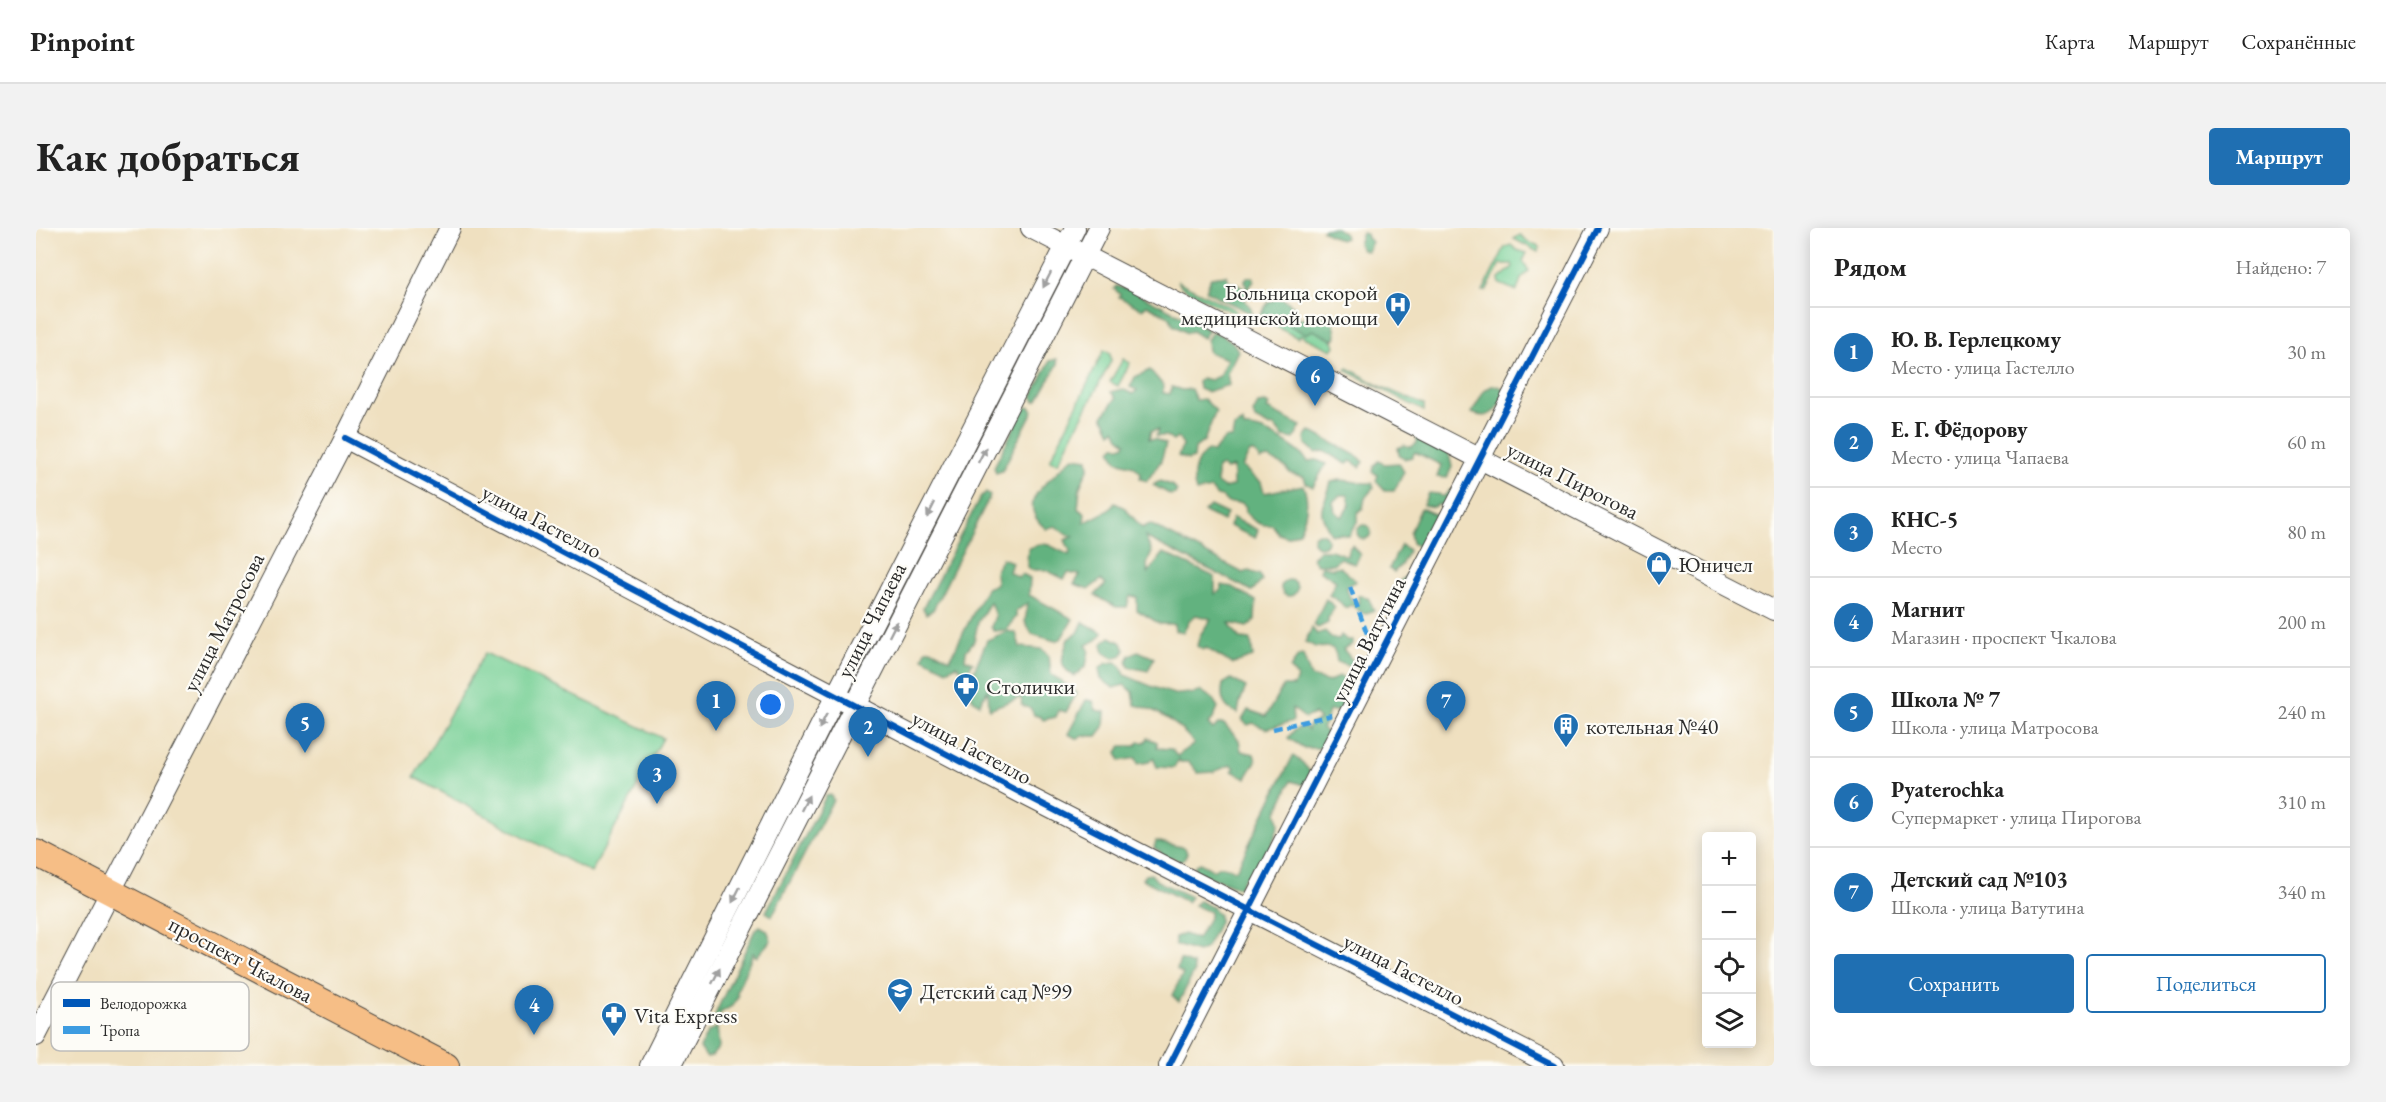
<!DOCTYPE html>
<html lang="ru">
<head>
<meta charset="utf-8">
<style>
	:root { --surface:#fff; --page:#f2f2f2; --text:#222; --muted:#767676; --line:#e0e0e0; --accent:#1f6fb2 }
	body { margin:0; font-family:"EB Garamond",serif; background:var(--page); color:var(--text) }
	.controls { position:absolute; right:18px; bottom:18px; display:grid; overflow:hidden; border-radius:6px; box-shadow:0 3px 15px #0003 }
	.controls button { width:54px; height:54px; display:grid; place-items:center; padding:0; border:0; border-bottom:2px solid var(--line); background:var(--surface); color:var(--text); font:30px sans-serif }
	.you { position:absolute; left:735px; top:477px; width:21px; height:21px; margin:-15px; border:4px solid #fff; border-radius:50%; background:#1a73e8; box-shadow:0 0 0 9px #1a73e833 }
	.badge { display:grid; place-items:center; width:39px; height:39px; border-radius:50%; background:var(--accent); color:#fff; font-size:20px; font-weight:700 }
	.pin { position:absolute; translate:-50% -50px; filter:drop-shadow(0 2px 3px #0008) }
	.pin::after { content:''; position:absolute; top:32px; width:21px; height:18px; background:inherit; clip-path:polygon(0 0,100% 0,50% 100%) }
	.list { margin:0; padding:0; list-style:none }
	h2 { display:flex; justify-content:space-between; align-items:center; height:78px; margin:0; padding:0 24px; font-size:26px }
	h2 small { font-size:20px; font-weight:400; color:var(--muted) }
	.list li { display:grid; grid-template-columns:39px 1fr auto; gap:18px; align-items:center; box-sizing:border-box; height:90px; padding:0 24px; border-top:2px solid var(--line) }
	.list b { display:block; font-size:22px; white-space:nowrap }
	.list p { margin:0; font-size:20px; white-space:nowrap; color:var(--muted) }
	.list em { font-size:20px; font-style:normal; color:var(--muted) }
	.actions { display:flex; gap:12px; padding:18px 24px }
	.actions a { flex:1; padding:14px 0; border:2px solid var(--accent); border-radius:6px; text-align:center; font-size:21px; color:var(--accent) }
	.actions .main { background:var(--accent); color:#fff }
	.icon { flex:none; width:33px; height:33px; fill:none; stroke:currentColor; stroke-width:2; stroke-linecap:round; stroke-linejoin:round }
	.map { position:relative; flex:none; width:1738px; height:838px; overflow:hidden; border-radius:6px }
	header { display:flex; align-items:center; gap:36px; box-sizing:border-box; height:84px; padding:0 30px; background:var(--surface); border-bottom:2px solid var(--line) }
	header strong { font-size:28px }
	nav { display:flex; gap:33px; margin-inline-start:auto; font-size:21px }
	.intro { display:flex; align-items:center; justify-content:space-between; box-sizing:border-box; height:144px; padding:0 36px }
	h1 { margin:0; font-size:42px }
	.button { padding:15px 27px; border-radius:6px; background:var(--accent); color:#fff; font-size:21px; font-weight:700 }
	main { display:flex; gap:36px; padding:0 36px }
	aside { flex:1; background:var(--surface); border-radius:6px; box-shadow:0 3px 15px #0003 }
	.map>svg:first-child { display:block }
</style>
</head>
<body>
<header>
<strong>Pinpoint</strong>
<nav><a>Карта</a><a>Маршрут</a><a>Сохранённые</a></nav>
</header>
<div class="intro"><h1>Как добраться</h1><a class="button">Маршрут</a></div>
<main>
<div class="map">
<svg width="1738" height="838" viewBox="0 0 1738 838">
	<rect width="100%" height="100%" fill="#fdfcf7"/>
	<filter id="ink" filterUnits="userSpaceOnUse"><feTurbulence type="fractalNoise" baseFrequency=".0167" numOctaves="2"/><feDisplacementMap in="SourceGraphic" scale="12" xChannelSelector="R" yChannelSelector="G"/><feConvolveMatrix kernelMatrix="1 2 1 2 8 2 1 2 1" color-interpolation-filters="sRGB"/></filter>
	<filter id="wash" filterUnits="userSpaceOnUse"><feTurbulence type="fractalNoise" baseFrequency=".008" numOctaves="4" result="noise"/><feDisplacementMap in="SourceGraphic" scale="24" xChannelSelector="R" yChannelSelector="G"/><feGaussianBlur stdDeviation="1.35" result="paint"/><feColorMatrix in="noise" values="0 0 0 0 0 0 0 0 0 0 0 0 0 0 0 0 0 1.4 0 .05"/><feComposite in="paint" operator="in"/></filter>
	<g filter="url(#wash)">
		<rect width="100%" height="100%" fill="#efe0c0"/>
		<g fill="#78d096" stroke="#527e60" stroke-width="1.5">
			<path d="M1484,7l10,8 7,2 3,3 -2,4 -24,-13z"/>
			<path d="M1475,17l6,5 10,3 -4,8 6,10 -8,8 -4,12 -17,-7 -1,-5 14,-12 -1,-3h-11l-15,27h-3l22,-44z"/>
			<path d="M1141,53l57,28 3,4c-10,-1 -44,-20 -55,-26z"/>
			<path d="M1226,84l44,22 7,-4 20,10 2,6 -3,4 -32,-15 -2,3 -39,-20z"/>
			<path d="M1068,122l6,4 1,7 -53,102 -8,-3z"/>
			<path d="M1087,131l7,4 -12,23 -8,-4z"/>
			<path d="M1312,140l32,18 44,19v6l-78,-41z"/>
			<path d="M449,425l178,85 -72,135 -177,-96z"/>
		</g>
		<g fill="#62b27f" stroke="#466e55" stroke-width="1.5" fill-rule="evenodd">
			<path d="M1289,0h11l8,5 1,5 -5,2 -18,-10z"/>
			<path d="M1326,5l4,1 1,4 5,4 -5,9 -5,-1 -4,-6z"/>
			<path d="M1190,47l3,6 16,7 2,-3 -3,-3 3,-5h6l1,3 -6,8 1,6 -5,5 7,9 1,6 -46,-23 5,-14z"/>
			<path d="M1080,58l17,5 76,39 -6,8 -11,-7 -5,2 -14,-8 -3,-8 -23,-12 -5,4 -23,-12 1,-3 -6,-5z"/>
			<path d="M1241,70l6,1 12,8 -1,11c18,5 41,-16 42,19l-3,3 -20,-10 -7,4 -44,-22 6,-9z"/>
			<path d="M1176,104c11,3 22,8 26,19l-11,22 2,12 -23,7 -7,-3 -1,-7 4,-4 8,2 9,-4 8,-17 -19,-7 -1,-12z"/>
			<path d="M1021,131l1,5 -20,36 -3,1 -3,-4 18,-36z"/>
			<path d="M1114,142l13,15v8l7,1 2,-7 10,3 9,-1 5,11 8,-1 12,12 -12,30 -9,7 -1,10 -6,2 -10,-4 5,-11 -5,-8 -5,4 -7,-5h-10l2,-6 -7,1 -2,8h6l11,5 -5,17 -14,20 -7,-2 1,-6 -7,-7 -17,-5 -6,-11 4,-4h9l2,-3 -7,-6 -4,-8 -4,3 -8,-16 13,-18 -5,-6 11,-3 11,5 4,-4 -7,-3 5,-10z"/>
			<path d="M1458,157l9,3 3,5c-8,15 -15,29 -34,20l12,-23z"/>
			<path d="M1229,175l4,2 -2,4 34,17 -7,13 -11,-2 -9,-11 -4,1 -15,-8 -2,-6 5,-9z"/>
			<path d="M994,179l3,4 -31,60 -6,2 -2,-6 30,-59z"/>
			<path d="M1207,194l1,6c19,-2 52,19 64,33l9,-1 9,4 -13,23 -7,-4 -2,-6 -14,-4 -4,-6 -18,-9 -8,2 -6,-8h-4l-8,15c8,4 10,12 19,15l3,11 39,-8c7,15 3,32 -4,47l-12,5 -8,-3 -7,-9c-13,1 -19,-4 -27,-13l1,-5 -4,-4h-14l-6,-6 -5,-1 -6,-7 -15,3c-5,-15 -2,-31 11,-41l6,1 12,-14h7l2,-11zM1186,238l4,4 7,-3v19l-9,2 -7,-5v-15z"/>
			<path d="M1274,203l49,26 5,5 -4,5 -9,-6 -4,3 -23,-13 -8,2 -10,-9 -1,-7z"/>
			<path d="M1381,209l31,13 4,17 -5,11 -10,-1 4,-12 -26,-13 -3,5 -8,2 -5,-4 -1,-7 6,-3 7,2 6,-4z"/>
			<path d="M1037,229l15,2 1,8 -9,20 -2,22 7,4 -1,10 25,-13 6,-7 10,5 17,20 8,-4 93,49 6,-2 11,4 2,6 -10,10 -107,-54 7,15 -5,12 1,9 16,-20 51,24v17l5,-3 2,-6 11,2 23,14 -1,19 -8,7 -18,-4 11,16 11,1 2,17 -21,7 -26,-16 -3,2 -6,-4 3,-11 11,-16 -15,-4 -7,6 -6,11 -8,-1 -1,-7h-14l-23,-14v-13l-7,-1 -3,11h-11l-21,-12 11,-11 -5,-4 -12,9 -15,-5 6,-9 -12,-2 -4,6 -18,-9h-15l-4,-3 1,-19 17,-5 24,12 1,-4 -5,-11 10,-4 -8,-1 -12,-9 -9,3c-33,-28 2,-45 22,-68z"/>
			<path d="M1343,233l5,3 15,-1 5,9 -10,19h-9l-9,-10 2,-6 -5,-3 1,-6z"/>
			<path d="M1303,252c12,0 22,4 33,3l2,4 -9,11 -2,10 -5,4v8l-9,16 -8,-2h-10c-17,-30 -7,-23 0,-52zM1304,267h8l2,9 -8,13 -7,-6 -2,-9z"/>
			<path d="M1124,253l13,5 4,5 -2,3 -4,1 -18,-10z"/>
			<path d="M1414,262l5,8 -4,7 -9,3 -2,-4 -7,3 -10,-2 5,-12 11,1 4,3z"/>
			<path d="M950,265l4,3 -57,114 -7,4 -3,-6 58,-112z"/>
			<path d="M1174,278l17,8 -4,7 -19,-9z"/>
			<path d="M1385,280l13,6 12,-1 -10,28 -16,7 -8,-5 -2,-10z"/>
			<path d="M1197,290l25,12 -3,8 -26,-12z"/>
			<circle cx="1328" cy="304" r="7"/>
			<circle cx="1284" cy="312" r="7"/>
			<path d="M1316,317l8,10 -5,9 -15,-6 -7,6h-16l-5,-6 7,-8h12l16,6 1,-6z"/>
			<path d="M1365,317l8,5 -8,15 -7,7 -5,-3z"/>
			<path d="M1382,325l4,1 -25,48 -2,-1 -3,-10 3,-6 15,-12 -2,-6 5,-11z"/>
			<path d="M966,330l10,4 -3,10 9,5 4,-3 8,4 -1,17 44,24 -12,20 -6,2 -23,-7 -7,-12 3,-19 -12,8v6l-10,13 -12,1 -3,-4 4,-11 -5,-14 -12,20 -4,19 -8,10 -1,8 8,3 -7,12 -9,-9 -10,5 -24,-12 3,-8 5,-1 19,10 36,-71 10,-4 -1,-12z"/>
			<path d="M1286,338l11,2 6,-2 17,15 -10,5 4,12 9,6 -1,-8 4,-1 7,4 5,11 -10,4 -13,-9 -6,3 -5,-6 -11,-7 7,-14 -17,-11z"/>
			<circle cx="1253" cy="360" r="8"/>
			<path d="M1290,371l9,8 -7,11v5l-10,5 -5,-3z"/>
			<path d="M1047,394l20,11 -6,7 -11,5 3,5 -3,16 -12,10c-18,-11 -11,-20 -6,-37l10,-6z"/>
			<path d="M1276,400l5,6 8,-3 8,8 6,1 2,-5 6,5h6v4l-10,5 11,13v6l-17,-6c-2,-20 -8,-13 -22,-15 -1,-1 -9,-5 -10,-5z"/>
			<path d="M972,403l8,2 4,14 22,2 7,7 2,18 26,19 -11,19 -7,-2 -3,7 -13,3 -2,-3 -7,-2 -3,-6 -9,-4 -1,-8 -32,12 -1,-19 -9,14 -7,-6 -3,-16 18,-42z"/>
			<path d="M1074,409l12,6 3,7 -3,5 -8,3 -10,-5 -2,-9z"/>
			<path d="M1102,423l16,7 -6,13 -19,-4 -2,-6 3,-6z"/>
			<path d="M1267,427l8,22 18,5 10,-6 7,4 -9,20 9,4 -4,7h-13l-3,11 -4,6 9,9 -7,11h-20l-16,-10 6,-8 10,-4 4,4 1,-6 11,-4 -6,-6 -9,4 -13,-10 1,13 -27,8 -13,-6 -5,2 -6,-5 6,-10 18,6 17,-30h11l3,-9 -7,-8 8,-13z"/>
			<path d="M1080,434l5,4 4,9c16,7 33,15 50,19 6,1 11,-2 18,0l8,-3 11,7 6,9 -5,12 -5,6 5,4 5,-5h6l15,16 2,11 13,3 2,7 -10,17 -14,-7 3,-3 -4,-3 -18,7 -15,1 -9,-11h-9l-1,-3 -5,9 -17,-1 -4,-9 -4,4 -11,2 -2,-6 -16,3 -3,-9 5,-6h14l3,-4h6l3,-4 9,4v6l14,1 6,7 17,-12c-12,-18 -38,-36 -59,-39l-2,-13 -9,-7 -10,3 -13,-9 -2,-10 8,-6z"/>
			<path d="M1195,451l15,8 -6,15 -2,11c-15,-4 -18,-15 -15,-29z"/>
			<path d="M1050,472l7,1 3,9 9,2 -1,15 -7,9h-15l-4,3 -10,-5z"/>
			<path d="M1257,528l9,6 11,13 -9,10 -13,-4 -14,31 2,12 -9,27 -11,22 -15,5 -5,9h-4c-4,-4 -32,-11 -41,-16l1,-6 5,-2 13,7 6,-4 17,4z"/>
			<path d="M795,567l2,5 -61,116 -6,-4 60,-116z"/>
			<path d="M1120,613l29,7 2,5 -3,6 -6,2 -6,-4 -4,2 -7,-2v-5l-7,-4z"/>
			<path d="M1115,646l6,7 34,16 -4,5 -45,-23 3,-4z"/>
			<path d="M1163,673l13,6 7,8v7l-13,26 -8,4 -23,-7v-8l9,-3 13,5 13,-23v-4l-16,-7z"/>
			<path d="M724,698l7,4 4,10 -15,17 -3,-4 -16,38 1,6 -6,9 -12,7 -2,9 -5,1 4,-13 38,-80z"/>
			<path d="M1144,732l13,5 1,7 -15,30 -7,-7 11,-21 -6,-4z"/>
			<path d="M681,799l2,20 -7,9 -5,2 -7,-10 7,-15z"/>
		</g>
	</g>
	<g filter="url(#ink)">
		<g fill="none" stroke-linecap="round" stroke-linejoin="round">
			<defs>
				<g id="minor">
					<path d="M995,0l743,382"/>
					<path d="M309,210l678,356 531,272"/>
					<path d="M0,808l309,-598 105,-210"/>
					<path d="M614,838l176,-351 249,-487"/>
					<path d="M635,838l428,-838"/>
					<path d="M1133,838l429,-838"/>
				</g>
				<path id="major" d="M0,625l410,213"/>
			</defs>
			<use href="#minor" stroke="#484641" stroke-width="22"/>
			<use href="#major" stroke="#484641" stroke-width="28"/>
			<use href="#minor" stroke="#fff" stroke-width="20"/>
			<use href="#major" stroke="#f6be86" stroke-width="26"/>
			<g stroke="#3d9ce1" stroke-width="4.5" stroke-dasharray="9 4.5" stroke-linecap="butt">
				<path d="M1314,359l19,52"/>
				<path d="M1237,501l59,-14"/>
			</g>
			<defs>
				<g id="cycleway">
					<path d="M309,210l678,356 531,272"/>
					<path d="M1133,838l429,-838"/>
				</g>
			</defs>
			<use href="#cycleway" stroke="#fdfcf7" stroke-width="10"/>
			<use href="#cycleway" stroke="#0057b8" stroke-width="6"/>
		</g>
		<defs><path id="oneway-solid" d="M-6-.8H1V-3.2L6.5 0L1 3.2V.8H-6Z" transform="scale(1.5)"/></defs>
		<g fill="#a0a0a0">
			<use href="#oneway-solid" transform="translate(1011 52) rotate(117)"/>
			<use href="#oneway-solid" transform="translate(946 227) rotate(-63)"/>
			<use href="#oneway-solid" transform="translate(895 282) rotate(117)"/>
			<use href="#oneway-solid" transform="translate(857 401) rotate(-63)"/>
			<use href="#oneway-solid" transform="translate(787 493) rotate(117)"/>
			<use href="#oneway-solid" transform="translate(769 575) rotate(-63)"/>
			<use href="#oneway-solid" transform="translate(700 667) rotate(117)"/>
			<use href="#oneway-solid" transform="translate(680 748) rotate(-63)"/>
		</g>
	</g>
	<defs>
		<symbol id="hospital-pin" viewBox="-11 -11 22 30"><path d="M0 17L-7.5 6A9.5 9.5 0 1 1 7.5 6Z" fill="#1f6fb2" stroke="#fdfcf7"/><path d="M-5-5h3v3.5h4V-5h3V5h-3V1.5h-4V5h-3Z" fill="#fff"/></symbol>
		<symbol id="shop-pin" viewBox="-11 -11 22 30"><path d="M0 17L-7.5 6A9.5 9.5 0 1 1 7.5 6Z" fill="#1f6fb2" stroke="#fdfcf7"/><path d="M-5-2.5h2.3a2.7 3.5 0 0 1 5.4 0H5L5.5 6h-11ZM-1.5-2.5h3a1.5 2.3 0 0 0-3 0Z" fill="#fff"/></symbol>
		<symbol id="pharmacy-pin" viewBox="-11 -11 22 30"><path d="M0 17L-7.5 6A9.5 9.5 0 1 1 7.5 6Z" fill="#1f6fb2" stroke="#fdfcf7"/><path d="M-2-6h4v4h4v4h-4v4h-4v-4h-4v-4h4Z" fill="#fff"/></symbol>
		<symbol id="building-pin" viewBox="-11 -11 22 30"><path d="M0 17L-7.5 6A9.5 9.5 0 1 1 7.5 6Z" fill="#1f6fb2" stroke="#fdfcf7"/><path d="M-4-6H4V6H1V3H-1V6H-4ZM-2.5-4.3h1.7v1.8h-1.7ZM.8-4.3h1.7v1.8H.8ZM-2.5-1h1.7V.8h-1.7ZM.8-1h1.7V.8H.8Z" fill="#fff"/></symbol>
		<symbol id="school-pin" viewBox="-11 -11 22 30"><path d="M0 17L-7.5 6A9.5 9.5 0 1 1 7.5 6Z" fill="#1f6fb2" stroke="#fdfcf7"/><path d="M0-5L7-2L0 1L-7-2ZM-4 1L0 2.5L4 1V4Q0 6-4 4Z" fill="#fff"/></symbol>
	</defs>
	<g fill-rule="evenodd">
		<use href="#hospital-pin" x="1347" y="62" width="30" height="40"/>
		<use href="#shop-pin" x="1608" y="321" width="30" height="40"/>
		<use href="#pharmacy-pin" x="915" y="443" width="30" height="40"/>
		<use href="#building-pin" x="1515" y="483" width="30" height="40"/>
		<use href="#school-pin" x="849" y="748" width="30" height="40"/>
		<use href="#pharmacy-pin" x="563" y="772" width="30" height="40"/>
	</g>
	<g text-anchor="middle" stroke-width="4.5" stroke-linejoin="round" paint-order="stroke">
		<g font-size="22" fill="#2b2b2b" stroke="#fdfcf7" text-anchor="start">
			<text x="1342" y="72" text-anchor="end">Больница скорой<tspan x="1342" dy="25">медицинской помощи</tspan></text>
			<text x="1642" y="344">Юничел</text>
			<text x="950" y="466">Столички</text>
			<text x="1550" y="506">котельная №40</text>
			<text x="884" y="771">Детский сад №99</text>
			<text x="598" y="795">Vita Express</text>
		</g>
		<g font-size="22" fill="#2b2b2b" stroke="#fdfcf7">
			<text transform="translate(1537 252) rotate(27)" y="8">улица Пирогова</text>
			<text transform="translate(506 293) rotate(28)" y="8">улица Гастелло</text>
			<text transform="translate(835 392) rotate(-63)" y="8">улица Чапаева</text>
			<text transform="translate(187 394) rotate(-63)" y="8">улица Матросова</text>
			<text transform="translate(1332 411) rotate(-63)" y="8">улица Ватутина</text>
			<text transform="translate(936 519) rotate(28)" y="8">улица Гастелло</text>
			<text transform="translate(205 731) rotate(28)" y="8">проспект Чкалова</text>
			<text transform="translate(1368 741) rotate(27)" y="8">улица Гастелло</text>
		</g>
	</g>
	<rect x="15" y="754" width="198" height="69" rx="9" fill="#fdfcf7" stroke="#bebdba" stroke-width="1.5"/>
	<rect x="27" y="771" width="27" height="8" fill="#0057b8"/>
	<rect x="27" y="798" width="27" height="8" fill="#3d9ce1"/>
	<g font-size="16" fill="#2b2b2b">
		<text x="64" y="781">Велодорожка</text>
		<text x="64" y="808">Тропа</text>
	</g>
</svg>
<div class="controls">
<button>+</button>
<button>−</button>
<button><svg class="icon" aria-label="locate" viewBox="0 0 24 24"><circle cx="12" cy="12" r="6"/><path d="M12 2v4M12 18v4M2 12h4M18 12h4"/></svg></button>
<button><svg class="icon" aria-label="layers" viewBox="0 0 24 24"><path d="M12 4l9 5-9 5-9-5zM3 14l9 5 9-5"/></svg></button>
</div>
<div class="you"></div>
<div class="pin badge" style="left:680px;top:503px">1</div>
<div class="pin badge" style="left:832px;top:529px">2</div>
<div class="pin badge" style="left:621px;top:576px">3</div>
<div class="pin badge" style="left:498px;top:807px">4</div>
<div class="pin badge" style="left:269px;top:525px">5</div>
<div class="pin badge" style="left:1279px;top:178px">6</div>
<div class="pin badge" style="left:1410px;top:503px">7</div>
</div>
<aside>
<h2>Рядом<small>Найдено: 7</small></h2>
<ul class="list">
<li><span class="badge">1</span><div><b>Ю. В. Герлецкому</b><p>Место · улица Гастелло</p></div><em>30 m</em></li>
<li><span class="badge">2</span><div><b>Е. Г. Фёдорову</b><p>Место · улица Чапаева</p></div><em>60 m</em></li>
<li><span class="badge">3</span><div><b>КНС-5</b><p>Место</p></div><em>80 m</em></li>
<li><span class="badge">4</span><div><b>Магнит</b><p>Магазин · проспект Чкалова</p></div><em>200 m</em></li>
<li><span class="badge">5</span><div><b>Школа № 7</b><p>Школа · улица Матросова</p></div><em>240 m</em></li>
<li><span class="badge">6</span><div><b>Pyaterochka</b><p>Супермаркет · улица Пирогова</p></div><em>310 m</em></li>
<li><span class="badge">7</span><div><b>Детский сад №103</b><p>Школа · улица Ватутина</p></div><em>340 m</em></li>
</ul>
<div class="actions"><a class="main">Сохранить</a><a>Поделиться</a></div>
</aside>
</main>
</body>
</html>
